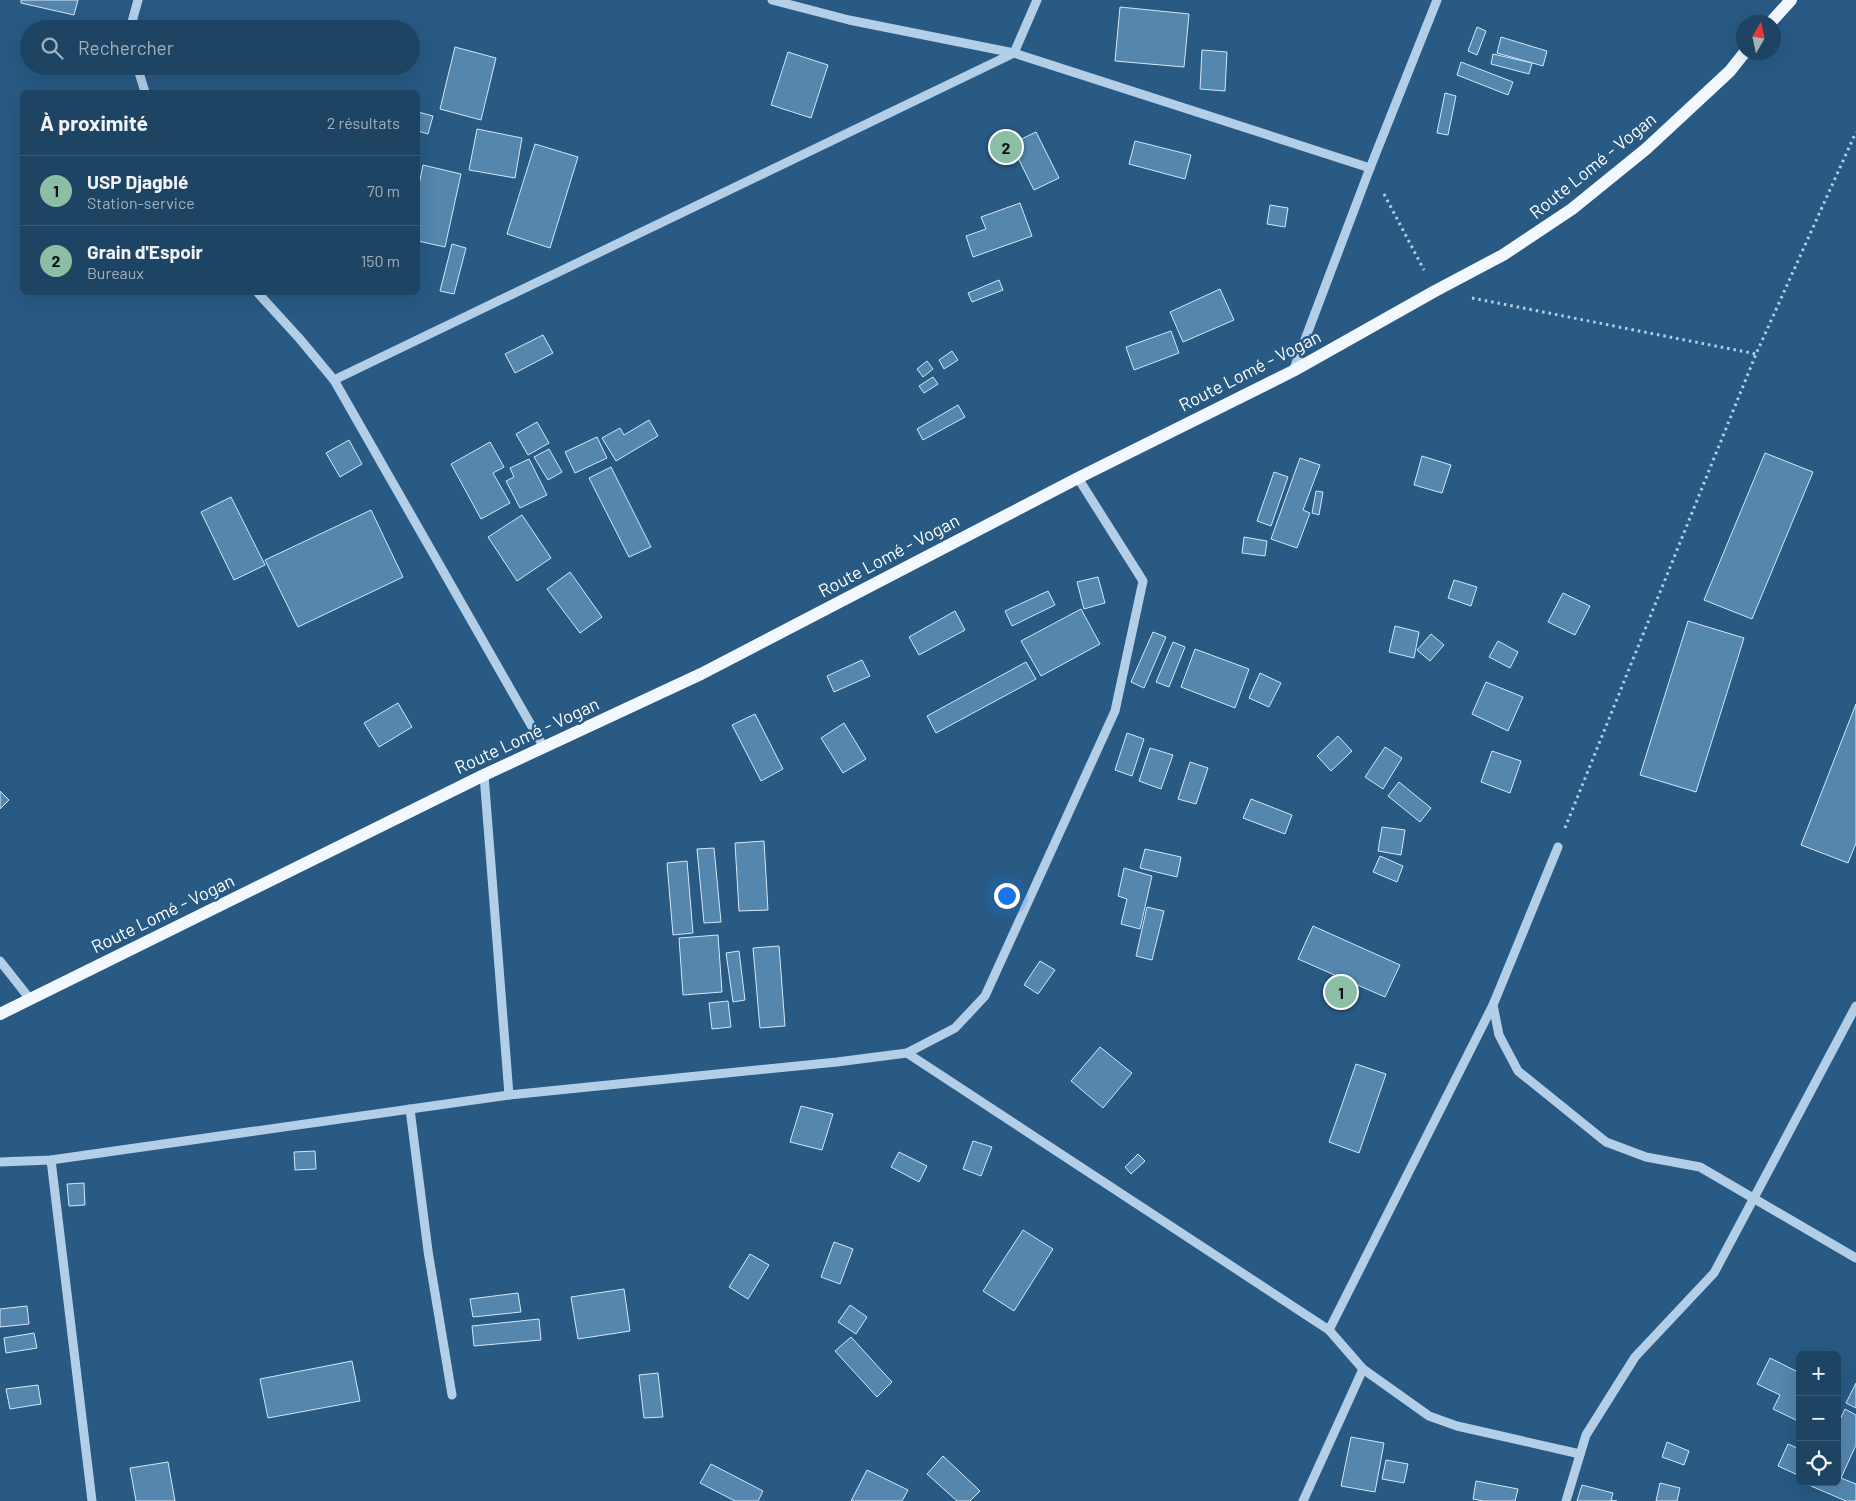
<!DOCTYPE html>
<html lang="fr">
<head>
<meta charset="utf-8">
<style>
	:root { --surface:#1e4463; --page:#2b4e6c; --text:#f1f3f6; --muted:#a1b0be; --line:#3c5c78; --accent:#8abfa5 }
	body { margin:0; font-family:Barlow,sans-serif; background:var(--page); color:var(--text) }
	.controls { position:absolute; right:15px; bottom:15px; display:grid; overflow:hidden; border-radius:8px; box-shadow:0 5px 20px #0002 }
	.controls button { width:45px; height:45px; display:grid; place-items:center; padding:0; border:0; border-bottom:1px solid var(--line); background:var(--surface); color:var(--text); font:25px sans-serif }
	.compass { position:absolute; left:1736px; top:15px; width:45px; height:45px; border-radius:50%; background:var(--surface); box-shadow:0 5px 20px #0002; rotate:9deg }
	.you { position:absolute; left:1006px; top:895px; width:18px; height:18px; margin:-12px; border:4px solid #fff; border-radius:50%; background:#1a73e8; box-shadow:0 0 0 8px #1a73e833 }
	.badge { display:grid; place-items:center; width:32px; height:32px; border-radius:50%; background:var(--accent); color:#111; font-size:16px; font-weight:700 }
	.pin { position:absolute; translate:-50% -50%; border:2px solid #fff; box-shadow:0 1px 5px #0006 }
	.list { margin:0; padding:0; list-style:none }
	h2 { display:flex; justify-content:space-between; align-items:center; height:65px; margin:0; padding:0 20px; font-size:21px }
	h2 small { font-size:16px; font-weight:400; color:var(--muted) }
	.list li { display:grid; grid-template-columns:32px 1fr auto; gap:15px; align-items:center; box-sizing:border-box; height:70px; padding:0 20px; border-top:1px solid var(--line) }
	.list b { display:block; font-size:19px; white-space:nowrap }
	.list p { margin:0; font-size:16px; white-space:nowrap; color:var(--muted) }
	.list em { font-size:16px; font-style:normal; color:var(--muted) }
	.icon { flex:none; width:28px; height:28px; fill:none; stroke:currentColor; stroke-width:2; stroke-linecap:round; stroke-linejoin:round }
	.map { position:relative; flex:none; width:1856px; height:1501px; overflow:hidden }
	.search { position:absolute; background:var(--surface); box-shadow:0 5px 20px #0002; left:20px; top:20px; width:400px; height:55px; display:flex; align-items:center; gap:12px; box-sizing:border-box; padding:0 18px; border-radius:28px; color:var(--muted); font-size:19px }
	.panel { position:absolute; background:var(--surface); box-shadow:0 5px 20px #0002; left:20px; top:90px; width:400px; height:205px; border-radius:8px }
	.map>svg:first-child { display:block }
</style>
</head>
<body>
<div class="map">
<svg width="1856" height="1501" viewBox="0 0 1856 1501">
	<rect width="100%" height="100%" fill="#285a84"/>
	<g fill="#5486ae" stroke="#d5e7f6">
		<path d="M21,0h57l-4,15 -53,-12z"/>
		<path d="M1120,7l69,7 -5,53 -69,-6z"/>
		<path d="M246,23l1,6h-55z"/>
		<path d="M1477,27l9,4 -9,24 -9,-4z"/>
		<path d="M1501,37l46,14 -4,15 -46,-13z"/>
		<path d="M455,47l41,11 -15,62 -41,-11z"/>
		<path d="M1202,50l25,2 -2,39 -25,-2z"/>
		<path d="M788,52l40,13 -17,53 -40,-13z"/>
		<path d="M1493,54l39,9 -3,11 -38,-10z"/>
		<path d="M1461,62l52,20 -5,13 -51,-20z"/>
		<path d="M191,66h55l-55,6z"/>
		<path d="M1445,93l11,3 -8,39 -11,-2z"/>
		<path d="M418,112l15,4 -5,18 -10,-3z"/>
		<path d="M477,129l45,9 -7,40 -46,-8z"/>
		<path d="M1036,132l23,46 -25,12 -23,-46z"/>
		<path d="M1135,141l56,14 -6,24 -56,-15z"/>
		<path d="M535,144l43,13 -28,91 -43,-14z"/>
		<path d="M423,165l38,9 -16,73 -27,-6v-51z"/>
		<path d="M1020,203l12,33 -59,21 -7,-21 20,-7 -5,-12z"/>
		<path d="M1270,205l18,3 -3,19 -18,-3z"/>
		<path d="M452,244l14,4 -12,46 -14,-3z"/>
		<path d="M999,280l4,10 -31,12 -4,-9z"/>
		<path d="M1220,289l14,31 -51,22 -13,-30z"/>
		<path d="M1171,331l8,22 -45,17 -8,-23z"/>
		<path d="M543,335l10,18 -38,20 -10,-19z"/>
		<path d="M952,351l6,9 -14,9 -5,-9z"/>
		<path d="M927,361l6,8 -10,8 -6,-8z"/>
		<path d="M933,377l5,7 -14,9 -5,-7z"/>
		<path d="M958,405l7,12 -42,23 -6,-11z"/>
		<path d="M649,420l9,16 -42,25 -14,-23 18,-10 4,7z"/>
		<path d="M537,422l12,21 -21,12 -12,-21z"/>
		<path d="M597,437l10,21 -32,15 -10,-21z"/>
		<path d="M349,440l13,24 -22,13 -14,-24z"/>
		<path d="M490,442l14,25 -11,6 17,30 -29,16 -30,-55z"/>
		<path d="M549,449l13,23 -14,8 -14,-23z"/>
		<path d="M1765,453l48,19 -61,147 -48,-19z"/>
		<path d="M1422,456l29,9 -9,28 -28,-8z"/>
		<path d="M1300,458l20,7 -17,45 7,3 -13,35 -26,-9z"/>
		<path d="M529,459l18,36 -27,13 -14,-27 8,-4 -4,-9z"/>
		<path d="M611,467l40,80 -22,10 -40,-79z"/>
		<path d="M1274,472l14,5 -17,49 -14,-5z"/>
		<path d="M1316,491l7,1 -4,23 -7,-2z"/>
		<path d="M231,497l34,68 -31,15 -33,-68z"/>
		<path d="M371,510l32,67 -105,50 -33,-67z"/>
		<path d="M522,515l29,43 -34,23 -29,-44z"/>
		<path d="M1244,537l23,4 -2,15 -23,-3z"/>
		<path d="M570,572l32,45 -22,16 -33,-44z"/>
		<path d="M1098,577l7,26 -21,6 -7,-27z"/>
		<path d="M1454,580l23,7 -6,19 -23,-8z"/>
		<path d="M1048,591l7,14 -43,21 -7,-15z"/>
		<path d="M1563,593l27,13 -15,29 -27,-13z"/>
		<path d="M1081,609l19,35 -59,32 -20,-35z"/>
		<path d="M955,611l10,19 -46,25 -10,-18z"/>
		<path d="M1688,621l56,17 -48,154 -56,-17z"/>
		<path d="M1395,626l24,6 -5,26 -25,-6z"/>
		<path d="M1153,632l13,5 -22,51 -13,-6z"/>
		<path d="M1431,634l13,11 -14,16 -13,-11z"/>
		<path d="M1498,641l20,11 -8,16 -21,-11z"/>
		<path d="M1173,642l12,5 -16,40 -13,-5z"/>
		<path d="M1195,649l54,20 -14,39 -54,-21z"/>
		<path d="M862,660l8,16 -36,16 -7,-16z"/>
		<path d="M1026,662l10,17 -100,54 -9,-17z"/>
		<path d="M1260,673l21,10 -12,24 -20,-9z"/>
		<path d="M1486,682l37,15 -15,34 -36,-17z"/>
		<path d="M398,703l14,24 -33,20 -15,-24z"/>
		<path d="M1856,704v139l-8,20 -47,-18z"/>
		<path d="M755,714l28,55 -22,12 -29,-56z"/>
		<path d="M844,723l22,36 -23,14 -22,-35z"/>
		<path d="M1127,733l17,6 -12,37 -17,-6z"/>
		<path d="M1338,736l14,15 -21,20 -14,-15z"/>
		<path d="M1385,747l17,11 -19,31 -18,-12z"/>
		<path d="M1150,748l23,7 -12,34 -22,-8z"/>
		<path d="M1492,751l29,10 -11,32 -29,-11z"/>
		<path d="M1190,762l18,6 -12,36 -18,-5z"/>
		<path d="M1399,782l32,26 -11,14 -32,-26z"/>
		<path d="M0,791l9,9 -9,9z"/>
		<path d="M1251,799l41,16 -7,19 -42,-16z"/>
		<path d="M1382,827l23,3 -4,25 -23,-4z"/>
		<path d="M764,841l4,69 -29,1 -4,-68z"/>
		<path d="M714,848l7,74 -17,1 -7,-74z"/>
		<path d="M1145,849l36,8 -4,20 -37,-9z"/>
		<path d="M1380,856l23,10 -6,16 -24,-10z"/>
		<path d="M687,861l6,72 -20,2 -6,-72z"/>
		<path d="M1124,868l28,8 -12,53 -19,-5 6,-25 -9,-3z"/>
		<path d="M1147,907l17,4 -12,49 -16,-4z"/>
		<path d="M1313,926l87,39 -15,32 -87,-38z"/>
		<path d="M718,935l4,57 -39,3 -4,-57z"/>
		<path d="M779,946l6,80 -25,2 -7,-80z"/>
		<path d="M739,951l6,49 -12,2 -7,-49z"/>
		<path d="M1040,961l15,9 -17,24 -14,-9z"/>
		<path d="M728,1001l3,26 -19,2 -3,-26z"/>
		<path d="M1100,1047l32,26 -29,35 -32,-27z"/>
		<path d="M1356,1064l30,10 -27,79 -30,-11z"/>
		<path d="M801,1106l32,8 -11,36 -32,-8z"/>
		<path d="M973,1141l19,6 -11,29 -18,-7z"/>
		<path d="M315,1151l1,18 -21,1 -1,-18z"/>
		<path d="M899,1152l28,14 -8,16 -28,-15z"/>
		<path d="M1138,1154l7,7 -14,13 -6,-7z"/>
		<path d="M84,1183l1,22 -16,1 -2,-22z"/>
		<path d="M1023,1230l30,19 -39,62 -31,-20z"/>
		<path d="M834,1242l19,7 -13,35 -19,-7z"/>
		<path d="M750,1254l19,11 -21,34 -19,-12z"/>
		<path d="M624,1289l6,42 -52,8 -7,-42z"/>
		<path d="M518,1293l3,19 -48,5 -3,-18z"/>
		<path d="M850,1305l17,12 -11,17 -18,-12z"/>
		<path d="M27,1306l2,18 -29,3v-18z"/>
		<path d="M539,1319l2,21 -67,6 -2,-20z"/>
		<path d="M34,1333l3,15 -31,5 -2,-15z"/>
		<path d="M851,1337l41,45 -15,15 -42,-46z"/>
		<path d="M1770,1358l30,15v49l-27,-13 7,-14 -23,-11z"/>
		<path d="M352,1361l8,40 -92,17 -8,-39z"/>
		<path d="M658,1373l5,44 -19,1 -5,-43z"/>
		<path d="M1856,1383v25l-10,-5z"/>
		<path d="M38,1385l3,19 -31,5 -4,-20z"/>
		<path d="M1845,1409l11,6v30l-15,33 15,6v17h-10l-35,-15 2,-4h24v-56z"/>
		<path d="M1351,1437l33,6 -9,49 -34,-6z"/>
		<path d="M1667,1442l22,9 -5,14 -22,-8z"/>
		<path d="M1800,1442v34l-22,-10 10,-22 9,4z"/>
		<path d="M943,1456l37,35 -10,10h-13l-30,-27z"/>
		<path d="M1386,1460l22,4 -4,19 -22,-4z"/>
		<path d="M168,1462l7,39h-39l-6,-33z"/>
		<path d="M711,1464l52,27 -5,10h-23l-35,-18z"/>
		<path d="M867,1470l41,20 -6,11h-51z"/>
		<path d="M1476,1481l42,8 -3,12h-32l-10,-2z"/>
		<path d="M1660,1483l20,5 -3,13h-21z"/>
		<path d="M1582,1485l31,8 -2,7 6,1h-40z"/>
	</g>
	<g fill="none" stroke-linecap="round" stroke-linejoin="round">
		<g stroke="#b2cfe7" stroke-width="3" stroke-dasharray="2.5 4" stroke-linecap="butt">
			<path d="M1384,194l40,76"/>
			<path d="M1472,298l284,56"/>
			<path d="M1565,828l191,-474 100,-222"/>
		</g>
		<g stroke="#b2cfe7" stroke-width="9">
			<path d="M772,0l77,20 165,33 356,115"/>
			<path d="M130,29l8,-29"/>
			<path d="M137,66l8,26"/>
			<path d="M257,292l42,46 35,42 209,366"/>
			<path d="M1293,371l77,-203 67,-168"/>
			<path d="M334,380l680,-327 23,-53"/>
			<path d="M484,775l25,320"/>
			<path d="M0,961l30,38"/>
			<path d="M1493,1005l6,30 19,36 88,71 40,15 54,10 156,91"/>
			<path d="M907,1053l422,277 34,39 66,47 28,10 123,28"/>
			<path d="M410,1109l18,142 24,144"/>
			<path d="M51,1160l41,341"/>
			<path d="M0,1162l51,-2 458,-65 328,-33 70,-9 48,-25 30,-32 130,-285 28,-130 -65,-103"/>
			<path d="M1329,1330l164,-325 65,-158"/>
			<path d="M1303,1501l60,-132"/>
			<path d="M1566,1501l20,-66 49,-78 79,-84 142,-267"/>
		</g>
		<g stroke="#f3f8fe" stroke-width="12">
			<path d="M1771,22l20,-22"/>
			<path d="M0,1014l484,-239 217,-101 377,-196 215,-107 142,-80 68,-36 69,-46 74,-60 84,-78 15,-19"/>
		</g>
	</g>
	<g text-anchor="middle" stroke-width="5" stroke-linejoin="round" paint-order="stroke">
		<g font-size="18" fill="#fff" stroke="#285a84">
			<text transform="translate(1593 166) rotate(-39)" y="6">Route Lomé - Vogan</text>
			<text transform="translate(1250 371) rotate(-27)" y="6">Route Lomé - Vogan</text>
			<text transform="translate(889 556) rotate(-28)" y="6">Route Lomé - Vogan</text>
			<text transform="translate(527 736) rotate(-25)" y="6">Route Lomé - Vogan</text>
			<text transform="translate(163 914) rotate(-26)" y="6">Route Lomé - Vogan</text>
		</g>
	</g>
</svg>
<div class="controls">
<button>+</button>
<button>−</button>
<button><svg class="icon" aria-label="locate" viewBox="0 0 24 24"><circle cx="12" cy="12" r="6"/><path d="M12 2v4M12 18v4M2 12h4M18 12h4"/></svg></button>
</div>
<svg class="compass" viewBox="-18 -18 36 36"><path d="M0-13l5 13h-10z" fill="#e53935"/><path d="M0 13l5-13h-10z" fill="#a1b0be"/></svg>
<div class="you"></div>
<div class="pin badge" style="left:1341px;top:992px">1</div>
<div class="pin badge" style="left:1006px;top:147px">2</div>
<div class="search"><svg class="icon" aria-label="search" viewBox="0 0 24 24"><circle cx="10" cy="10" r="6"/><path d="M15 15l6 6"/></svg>Rechercher</div>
<section class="panel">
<h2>À proximité<small>2 résultats</small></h2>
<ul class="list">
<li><span class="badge">1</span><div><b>USP Djagblé</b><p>Station-service</p></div><em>70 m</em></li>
<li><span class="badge">2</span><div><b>Grain d'Espoir</b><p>Bureaux</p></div><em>150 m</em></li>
</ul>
</section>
</div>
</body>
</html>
